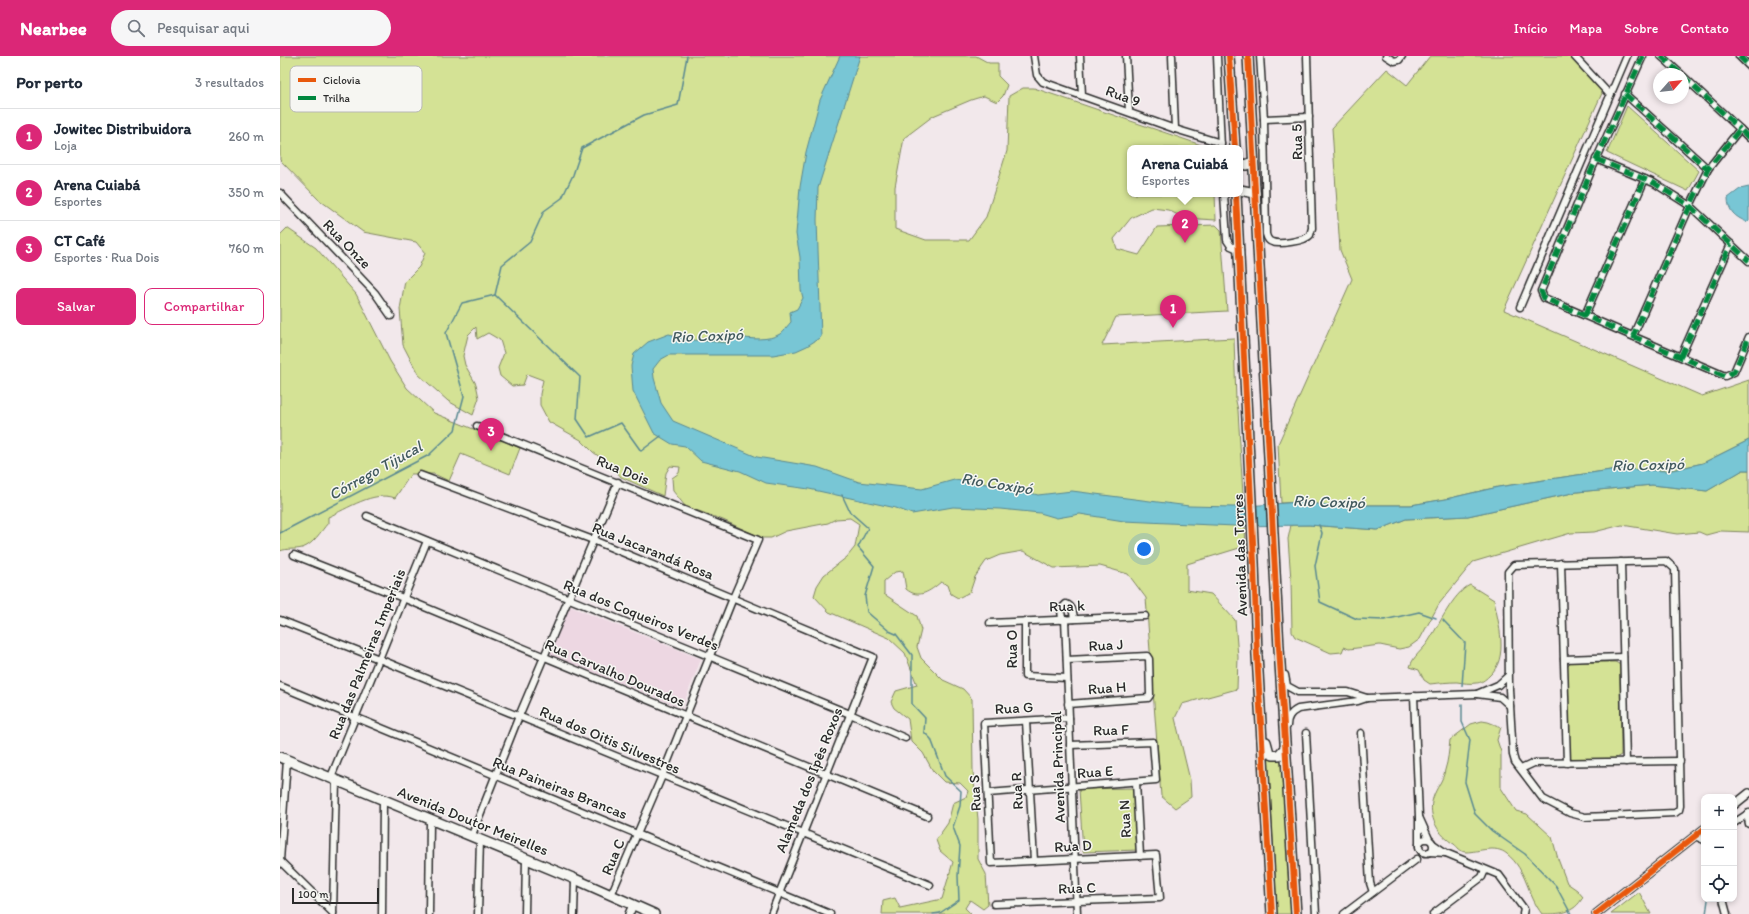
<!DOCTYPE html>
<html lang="pt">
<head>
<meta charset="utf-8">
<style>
	:root { --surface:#fff; --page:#f6f6f7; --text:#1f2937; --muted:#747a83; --line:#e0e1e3; --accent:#db2777 }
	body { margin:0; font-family:Itim,sans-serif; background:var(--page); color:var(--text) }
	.controls { position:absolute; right:12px; bottom:12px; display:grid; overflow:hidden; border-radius:8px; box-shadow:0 2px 6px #0003 }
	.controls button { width:36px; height:36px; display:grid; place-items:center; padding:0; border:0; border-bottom:1px solid var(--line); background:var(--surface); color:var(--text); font:20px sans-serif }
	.compass { position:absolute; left:1373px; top:12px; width:36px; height:36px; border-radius:50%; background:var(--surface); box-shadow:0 2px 6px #0003; rotate:63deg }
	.scale { position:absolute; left:12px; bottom:10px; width:87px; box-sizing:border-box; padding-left:4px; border:2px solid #2b2b2b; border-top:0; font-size:11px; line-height:14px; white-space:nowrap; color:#2b2b2b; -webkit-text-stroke:3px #f6f6f2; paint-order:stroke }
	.you { position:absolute; left:864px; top:493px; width:14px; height:14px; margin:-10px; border:3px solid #fff; border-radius:50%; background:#1a73e8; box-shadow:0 0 0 6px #1a73e833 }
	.badge { display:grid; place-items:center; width:26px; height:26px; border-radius:50%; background:var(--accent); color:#fff; font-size:13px; font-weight:700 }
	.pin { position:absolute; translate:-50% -33px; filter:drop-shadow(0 1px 2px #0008) }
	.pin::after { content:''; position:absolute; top:21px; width:14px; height:12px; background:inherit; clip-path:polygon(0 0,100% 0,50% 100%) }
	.popup { position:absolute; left:847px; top:89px; width:116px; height:52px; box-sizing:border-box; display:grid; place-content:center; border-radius:8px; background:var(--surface); filter:drop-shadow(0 1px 3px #0005); font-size:13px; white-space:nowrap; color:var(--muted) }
	.popup b { font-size:15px; color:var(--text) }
	.popup::after { content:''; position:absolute; left:50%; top:100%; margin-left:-8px; border:8px solid transparent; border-top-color:var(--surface) }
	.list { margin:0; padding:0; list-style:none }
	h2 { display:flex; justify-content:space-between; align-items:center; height:52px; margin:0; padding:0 16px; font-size:17px }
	h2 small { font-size:13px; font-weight:400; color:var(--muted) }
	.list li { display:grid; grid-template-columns:26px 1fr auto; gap:12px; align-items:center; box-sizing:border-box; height:56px; padding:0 16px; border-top:1px solid var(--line) }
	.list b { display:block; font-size:15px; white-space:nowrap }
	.list p { margin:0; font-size:13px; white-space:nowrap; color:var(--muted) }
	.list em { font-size:13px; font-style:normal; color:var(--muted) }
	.actions { display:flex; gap:8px; padding:12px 16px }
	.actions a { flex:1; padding:9px 0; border:1px solid var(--accent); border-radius:8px; text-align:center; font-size:14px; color:var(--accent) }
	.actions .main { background:var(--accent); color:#fff }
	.icon { flex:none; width:22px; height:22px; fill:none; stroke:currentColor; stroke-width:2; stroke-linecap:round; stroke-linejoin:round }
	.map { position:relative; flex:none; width:1469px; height:858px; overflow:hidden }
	header { display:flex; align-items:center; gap:24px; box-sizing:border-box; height:56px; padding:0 20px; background:var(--accent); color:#fff }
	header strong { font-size:19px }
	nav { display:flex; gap:22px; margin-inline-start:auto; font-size:14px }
	.search { width:280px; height:36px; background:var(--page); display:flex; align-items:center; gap:10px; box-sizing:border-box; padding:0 14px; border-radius:22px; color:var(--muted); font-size:15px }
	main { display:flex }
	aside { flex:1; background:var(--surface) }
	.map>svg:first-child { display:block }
</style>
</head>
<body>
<header>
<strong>Nearbee</strong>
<div class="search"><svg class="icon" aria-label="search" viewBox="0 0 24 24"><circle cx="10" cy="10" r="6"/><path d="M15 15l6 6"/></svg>Pesquisar aqui</div>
<nav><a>Início</a><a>Mapa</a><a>Sobre</a><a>Contato</a></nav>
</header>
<main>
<aside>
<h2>Por perto<small>3 resultados</small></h2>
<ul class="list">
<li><span class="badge">1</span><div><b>Jowitec Distribuidora</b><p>Loja</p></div><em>260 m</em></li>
<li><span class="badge">2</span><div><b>Arena Cuiabá</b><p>Esportes</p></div><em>350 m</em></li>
<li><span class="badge">3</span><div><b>CT Café</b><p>Esportes · Rua Dois</p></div><em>760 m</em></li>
</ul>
<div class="actions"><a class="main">Salvar</a><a>Compartilhar</a></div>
</aside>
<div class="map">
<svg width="1469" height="858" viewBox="0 0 1469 858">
	<rect width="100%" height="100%" fill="#f2e8eb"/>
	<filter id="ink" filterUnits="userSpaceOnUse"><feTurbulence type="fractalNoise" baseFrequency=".025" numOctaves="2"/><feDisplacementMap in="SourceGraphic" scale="8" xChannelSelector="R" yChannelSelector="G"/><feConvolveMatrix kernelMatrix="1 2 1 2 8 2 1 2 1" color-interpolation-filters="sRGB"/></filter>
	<g filter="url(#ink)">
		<path fill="#edd7e2" d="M289,550l132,53 -19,49 -132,-53z"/>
		<g fill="#d4e295" stroke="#808660">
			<path d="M0,0h696l13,7h9v13l9,9 -4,11 -6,6 -13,-6 -13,4 -38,16 -29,22 -9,49v42l31,11h43l17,-23 21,-66 2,-55 14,-8h11l176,60h-80v46h85l1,26 -32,-2 -16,-8 -16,-2 -21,10 -17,21 3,10 22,6 18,-28 59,-2 5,5 6,81 -111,6 -14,28 132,-7 2,63 2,9 8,136 -59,18v26l24,4 24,26 3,37 -1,32 -55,15 -7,14 15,62 1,17 -16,11 -14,-12 -15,-198 -18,-24 -28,-8 -46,2 -31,-17 -23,4 -14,6 -11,16 -5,15 -12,6 -7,-4 -3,-9 -7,-3c-11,9 -22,18 -35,7l-3,-18 -8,1 -11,9v13l33,22 4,14 -4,17 4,11 22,22 20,9 9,10 1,73 5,47v40l8,15 2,31 -5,4 -13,-9 -5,8 6,6h-89l1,-13 12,-3 5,10 42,-9 11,-37 -13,-11 -4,-11 12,-17 5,-20 13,-6 2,-6 -8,-8 -16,-1 -11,-11 -10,-18 -12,-12 -3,-22 -14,-11 -3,-6 5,-11 21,-6 -12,-32 -16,-15 -60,-26 -15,-16 3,-10 7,-11 23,-18 8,-10 4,-23 -9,-6 -14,1 -8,4 -42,8 -15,7h-9l-39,-18 -38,-14 -12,-15 -1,-13 7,-5 1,-6 -10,-1 -4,7 -3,23 -42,-19 -8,-10 -20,-15 -12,-12 -32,-18 -9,-17v-11l3,-14 -16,-6 -4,11 -11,1 -12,-10 -2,-8 6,-15 -4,-13 -12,-7 -11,6 -1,-12 -8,8 -5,21 2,9 11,19 3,14 -6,17 -25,-14 -30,-27 -15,-29 -3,-36 5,-28 14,-14 6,-14 -9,-11 -53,-10 -45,-33 -38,-39z"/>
			<path d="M1150,0h139l34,35 -99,219 198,86 47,-16v60l-46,23 -35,8 -51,-2 -119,18 -52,12 -35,6h-85l-27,-3 -18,1 -3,-59 74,-165 -12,-29 -8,-122 55,-59 20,16z"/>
			<path d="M1347,50l72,65 -11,20 -81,-38z"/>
			<path d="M7,172l29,20 40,46 34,67 17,27 27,25 86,35 -10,26 -49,-20 -12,27 -15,-7h-23l-16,24c-21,-8 -48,11 -67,19v6c-7,8 -15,22 -26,25 -8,2 -14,0 -22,3v-316z"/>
			<path d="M1463,414h6v62l-28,-1 -15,4 -7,-3 -22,2 -55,-9 -28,7 -23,1 -24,7 -74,22 -34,42 -19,35 -11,8 -10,2 -19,-4 -31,4 -5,-2 -2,5 -11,1 -36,-16 -3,-5 -1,-52 -3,-41 3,-14h18l69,5 28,-11 62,-3 109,-24 75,-7 55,6z"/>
			<path d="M1190,529l24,15c4,23 16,58 -5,76 -4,4 -8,7 -13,7 -6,1 -13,0 -19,-1 -9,0 -18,1 -27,2l-6,-4 -5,-10 -9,-3c3,-11 12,-16 18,-25 10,-15 25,-49 42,-57z"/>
			<path d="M1291,606h44l4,2 1,3 1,88 -7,4h-41l-4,-2 -2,-91z"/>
			<path d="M1202,665l6,1 13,5 -4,13 4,12v36l15,23 11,3 25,23 6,22 9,24 10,7 6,7c-9,17 -24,17 -41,17 -15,-19 -15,-44 -35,-60 -12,-10 -28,-2 -41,-2 -6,0 -8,-5 -12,-8 -15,-8 -27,-28 -21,-46 3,-10 10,-17 12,-28 3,-9 4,-20 5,-30l21,-16z"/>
			<path d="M988,700l14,3 9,155h-14z"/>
			<path d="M854,732l4,62 -55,2 -4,-63z"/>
			<path d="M1359,836l12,22h-40z"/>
		</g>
		<g fill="#78c6d5" stroke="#598891">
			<path d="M560,0h20l-42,132 -1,32 4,117 -14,9 -11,5 -23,4h-104l-9,5 -7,9 1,9 7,25 12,18 84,36 60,10 42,15 63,7 32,-9 50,6 34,9 34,-4 117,15 45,1 65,-5 27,3h85l35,-6 52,-12 119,-18 51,2 35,-8 46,-23v30h-6l-36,21 -55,-6 -75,7 -109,24 -62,3 -28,11 -69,-5 -74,1 -111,-5 -44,-7 -23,4 -17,-5 -40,-4 -47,-2 -41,7 -16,-6 -87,-19 -43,-6 -26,-12 -39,-10 -16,-15 -13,-2 -18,-11 -21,-42 -2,-25 3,-12 14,-12 21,-8 24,6 35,3 10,-6c12,2 31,4 42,-3 4,-3 8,-9 11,-12l-1,-10 7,-3 6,-11 -2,-8 -1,-33 -4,-23 4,-47 6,-35 14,-52z"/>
			<path d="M1469,131v33l-2,2c-12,-5 -19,-11 -19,-24l12,-9z"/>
		</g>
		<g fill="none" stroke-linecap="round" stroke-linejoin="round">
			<g stroke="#598891" stroke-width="1.5">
				<path d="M215,239l85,82 -3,42 12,18 32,-14 20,28 20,-15"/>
				<path d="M562,439l8,17 18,16 -10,19 16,19 -9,30 2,16 22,19 7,3 16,21v49l13,14 -1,14 7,7 14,37 16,15 -1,15 -7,21 7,19 -2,30 1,24 -19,13 -7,1"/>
				<path d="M1039,469l3,8 -7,33 5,36 37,17 27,1 35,-8 17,6"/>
				<path d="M0,477l149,-78 26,-25 9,-34 -18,-63 16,-30 33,-8 7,-30 28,-23 14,-31 18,-13 11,-23 9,-27 62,-33 34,-10 9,-49"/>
				<path d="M1163,564l22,23 -3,43"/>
				<path d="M1182,648v18l8,18 -5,42 10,32 17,17 33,23 31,32 15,28"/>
				<path d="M1426,858l2,-14"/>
			</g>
			<defs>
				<g id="minor">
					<path d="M754,0l3,19 6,7 132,47 46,14"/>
					<path d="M800,0l2,39"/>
					<path d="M846,0l3,55"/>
					<path d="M892,0l3,73"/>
					<path d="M937,0l4,92"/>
					<path d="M980,0l4,63 2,115c1,4 2,7 6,8 7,3 33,-1 38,-7l2,-7 -5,-172"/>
					<path d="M1106,0l8,5 5,-1 3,-4"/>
					<path d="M1294,0l36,39"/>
					<path d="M1363,0l-51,113 -51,122 3,7 181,78 9,-4 15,-35"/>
					<path d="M1381,0l20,18"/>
					<path d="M1459,0l10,10"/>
					<path d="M1403,20l57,53"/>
					<path d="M1345,38l83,75"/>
					<path d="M984,63l45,-2"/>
					<path d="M1469,82l-9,-9 -32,40 -18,37 59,55"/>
					<path d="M1316,103l58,24 36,23 -57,130"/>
					<path d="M0,137l95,100 16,23"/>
					<path d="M944,138l3,46 4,6 9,4"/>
					<path d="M1240,251l107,-251"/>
					<path d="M1305,259l60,-136"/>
					<path d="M1401,300l50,-112"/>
					<path d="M197,370l281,114 -25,58 -71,178 -51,119"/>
					<path d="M140,419l173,65 280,117 -102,257"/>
					<path d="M87,460l483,198 55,24"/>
					<path d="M14,499l109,43 524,218"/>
					<path d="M1386,505l9,8 5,237 -1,4 -4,3 -90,4 -15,-4 -27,-14 -28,-37 -2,-7 -4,-66 -1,-117 6,-7z"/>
					<path d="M1341,506l5,200"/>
					<path d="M1281,507l6,200"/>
					<path d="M785,563l12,295"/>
					<path d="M0,564l99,39 551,226"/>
					<path d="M782,564l-1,-11 5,-5c7,2 7,8 8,15"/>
					<path d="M745,565v55l42,2"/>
					<path d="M710,567l155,-7"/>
					<path d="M1284,603l59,-2"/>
					<path d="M787,604l80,-4 2,3 1,36 -2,3 -80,6"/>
					<path d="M1005,619l2,11 11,6h50l19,6 110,-4"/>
					<path d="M1228,620l-10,9 -21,9 23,3 10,9"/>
					<path d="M0,630l550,228"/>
					<path d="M1134,640l5,121"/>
					<path d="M746,665l8,140"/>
					<path d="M1007,670c0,-8 3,-13 11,-17l60,-8 9,-3"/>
					<path d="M1026,677l10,181"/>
					<path d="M1081,677l9,150 3,9"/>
					<path d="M1241,713l13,-6 146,-2"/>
					<path d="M51,721l96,-236"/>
					<path d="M856,726l4,74"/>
					<path d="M708,737l168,-13 -3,-38 -83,3"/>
					<path d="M1467,758l2,10"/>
					<path d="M1454,767l15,-10"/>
					<path d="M192,779l47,-119 99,-234"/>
					<path d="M1415,780l9,4"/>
					<circle cx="1146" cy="790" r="7"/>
					<path d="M1139,790v-29l10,22"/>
					<path d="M1149,796l17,1 -13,-9"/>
					<path d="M1166,797l53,22 25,34 -1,5"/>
					<path d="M0,805l7,-101"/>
					<path d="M0,805l53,52"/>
					<path d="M1443,843l4,15"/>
					<path d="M714,848l166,-6 -4,-43 -165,8 -7,-140 85,-5"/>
					<path d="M53,858l3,-134"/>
					<path d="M102,858l1,-114"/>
					<path d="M149,858l1,-95"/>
					<path d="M198,858l2,-75"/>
					<path d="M245,858l1,-56"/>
					<path d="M294,858l1,-35"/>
					<path d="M1064,858l73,-55"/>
					<path d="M1153,858l49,-37 3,-7"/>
				</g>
				<g id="tertiary">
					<path d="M1454,749l15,-12"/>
					<path d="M349,858l4,-9"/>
					<path d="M1316,858l108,-85"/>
				</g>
				<g id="primary">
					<path d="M949,0l6,92"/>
					<path d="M968,0l31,592 17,266"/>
					<path d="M960,107l6,2 7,-3"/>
					<path d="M960,134l15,3"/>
					<path d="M956,138l18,368 3,93 15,259"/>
					<path d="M986,686l3,11 4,2h6l6,-7"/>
					<path d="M0,701l295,122 79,35"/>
				</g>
			</defs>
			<use href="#minor" stroke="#2b2b2b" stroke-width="9"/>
			<use href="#tertiary" stroke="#2b2b2b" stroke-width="10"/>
			<use href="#primary" stroke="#2b2b2b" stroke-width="12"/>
			<use href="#minor" stroke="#f6f6f2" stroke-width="6"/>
			<use href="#tertiary" stroke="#f6f6f2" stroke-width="7"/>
			<use href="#primary" stroke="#f6f6f2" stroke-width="9"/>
			<g stroke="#00873e" stroke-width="5" stroke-dasharray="10 5" stroke-linecap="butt">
				<path d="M1363,0l-51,113 -51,122 3,7 181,78 9,-4 15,-35"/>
				<path d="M1381,0l20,18"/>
				<path d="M1459,0l10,10"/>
				<path d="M1403,20l57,53"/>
				<path d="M1345,38l83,75"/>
				<path d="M1469,82l-9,-9 -32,40 -18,37 59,55"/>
				<path d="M1316,103l58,24 36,23 -57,130"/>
				<path d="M1305,259l60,-136"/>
				<path d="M1401,300l50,-112"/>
			</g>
			<defs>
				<g id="cycleway">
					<path d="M949,0l6,92"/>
					<path d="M968,0l31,592 17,266"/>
					<path d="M956,138l18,368 3,93 15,259"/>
					<path d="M1316,858l108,-85"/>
				</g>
			</defs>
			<use href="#cycleway" stroke="#f6f6f2" stroke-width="8"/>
			<use href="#cycleway" stroke="#e8590c" stroke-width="6"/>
		</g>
	</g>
	<g text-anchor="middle" stroke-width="3" stroke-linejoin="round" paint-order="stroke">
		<g font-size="15" fill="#2b2b2b" stroke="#f6f6f2">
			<text transform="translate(843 40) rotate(20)" y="5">Rua 9</text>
			<text transform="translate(1017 86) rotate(-91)" y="5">Rua 5</text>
			<text transform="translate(67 188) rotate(46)" y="5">Rua Onze</text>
			<text transform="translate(343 414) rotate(22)" y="5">Rua Dois</text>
			<text transform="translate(373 495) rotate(22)" y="5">Rua Jacarandá Rosa</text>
			<text transform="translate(960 499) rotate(-92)" y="5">Avenida das Torres</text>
			<text transform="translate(787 550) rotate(-2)" y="5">Rua k</text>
			<text transform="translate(361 559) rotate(22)" y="5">Rua dos Coqueiros Verdes</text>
			<text transform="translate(826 589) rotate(-3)" y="5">Rua J</text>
			<text transform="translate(732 593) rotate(-90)" y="5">Rua O</text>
			<text transform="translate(87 598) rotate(-68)" y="5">Rua das Palmeiras Imperiais</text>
			<text transform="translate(335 617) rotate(23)" y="5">Rua Carvalho Dourados</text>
			<text transform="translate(827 632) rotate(-4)" y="5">Rua H</text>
			<text transform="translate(734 652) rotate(-3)" y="5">Rua G</text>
			<text transform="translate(831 674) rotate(-2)" y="5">Rua F</text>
			<text transform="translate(330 684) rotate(23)" y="5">Rua dos Oitis Silvestres</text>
			<text transform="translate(778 711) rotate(-92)" y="5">Avenida Principal</text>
			<text transform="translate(815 716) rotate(-4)" y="5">Rua E</text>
			<text transform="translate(529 724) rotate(-68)" y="5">Alameda dos Ipês Roxos</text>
			<text transform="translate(280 732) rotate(22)" y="5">Rua Paineiras Brancas</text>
			<text transform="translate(737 735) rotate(-93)" y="5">Rua R</text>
			<text transform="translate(695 737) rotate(-93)" y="5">Rua S</text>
			<text transform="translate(845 763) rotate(-93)" y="5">Rua N</text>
			<text transform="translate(193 765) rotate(22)" y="5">Avenida Doutor Meirelles</text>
			<text transform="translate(793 790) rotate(-3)" y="5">Rua D</text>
			<text transform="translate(333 801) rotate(-67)" y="5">Rua C</text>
			<text transform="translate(797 832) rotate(-2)" y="5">Rua C</text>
		</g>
		<g font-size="16" font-style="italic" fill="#425a5e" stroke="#f6f6f2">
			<text transform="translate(427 279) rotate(-2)" y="6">Rio Coxipó</text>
			<text transform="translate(1368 408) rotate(-1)" y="6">Rio Coxipó</text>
			<text transform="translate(95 414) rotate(-29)" y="6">Córrego Tijucal</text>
			<text transform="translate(717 427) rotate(9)" y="6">Rio Coxipó</text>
			<text transform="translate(1049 445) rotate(2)" y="6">Rio Coxipó</text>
		</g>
	</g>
	<rect x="10" y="10" width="132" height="46" rx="6" fill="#f6f6f2" stroke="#b9b9b6" stroke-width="1"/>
	<rect x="18" y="22" width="18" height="4" fill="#e8590c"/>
	<rect x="18" y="40" width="18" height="4" fill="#00873e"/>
	<g font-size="11" fill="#2b2b2b">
		<text x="43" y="28">Ciclovia</text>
		<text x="43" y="46">Trilha</text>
	</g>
</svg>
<div class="controls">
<button>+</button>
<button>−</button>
<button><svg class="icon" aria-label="locate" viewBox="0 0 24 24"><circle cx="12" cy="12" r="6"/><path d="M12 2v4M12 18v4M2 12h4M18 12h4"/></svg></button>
</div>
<svg class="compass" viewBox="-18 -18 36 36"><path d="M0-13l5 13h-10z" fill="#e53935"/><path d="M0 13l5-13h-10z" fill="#747a83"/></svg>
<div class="scale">100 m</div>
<div class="you"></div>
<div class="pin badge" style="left:893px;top:272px">1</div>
<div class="pin badge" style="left:905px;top:187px">2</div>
<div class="popup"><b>Arena Cuiabá</b>Esportes</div>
<div class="pin badge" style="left:211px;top:395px">3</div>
</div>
</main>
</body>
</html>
